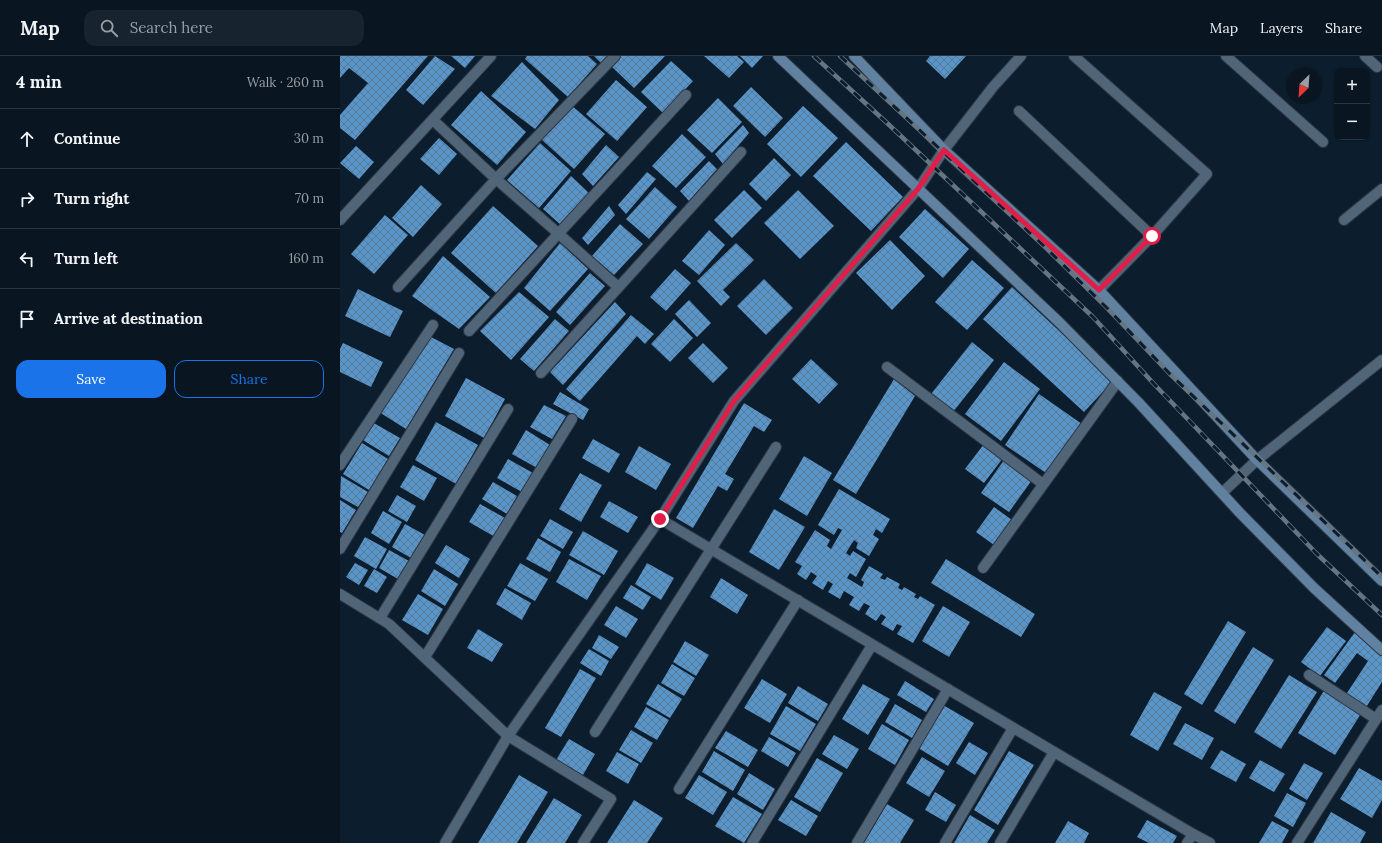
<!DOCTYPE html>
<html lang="en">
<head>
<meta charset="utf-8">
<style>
	:root { --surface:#091622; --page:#17232f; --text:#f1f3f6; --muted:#999fa5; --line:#293540; --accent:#1a73e8 }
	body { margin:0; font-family:Lora,serif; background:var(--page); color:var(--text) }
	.controls { position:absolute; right:12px; top:12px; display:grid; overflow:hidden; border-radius:8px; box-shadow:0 1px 3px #0004 }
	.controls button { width:36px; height:36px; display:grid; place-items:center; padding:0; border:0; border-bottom:1px solid var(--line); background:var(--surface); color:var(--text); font:20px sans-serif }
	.compass { position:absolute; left:946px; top:12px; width:36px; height:36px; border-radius:50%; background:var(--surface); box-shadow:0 1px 3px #0004; rotate:205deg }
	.stop { position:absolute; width:12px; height:12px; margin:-9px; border:3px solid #e11d48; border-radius:50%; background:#fff }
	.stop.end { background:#e11d48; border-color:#fff; box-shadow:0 1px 4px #0008 }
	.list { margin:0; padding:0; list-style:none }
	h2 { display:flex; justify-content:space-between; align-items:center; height:52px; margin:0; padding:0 16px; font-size:17px }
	h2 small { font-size:13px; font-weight:400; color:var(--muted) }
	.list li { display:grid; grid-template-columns:26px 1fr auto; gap:12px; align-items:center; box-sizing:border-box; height:60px; padding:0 16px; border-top:1px solid var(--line) }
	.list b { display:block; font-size:15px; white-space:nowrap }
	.list em { font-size:13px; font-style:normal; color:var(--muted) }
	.actions { display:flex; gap:8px; padding:12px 16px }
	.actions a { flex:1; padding:9px 0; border:1px solid var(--accent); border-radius:12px; text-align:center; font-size:14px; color:var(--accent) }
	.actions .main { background:var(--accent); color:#fff }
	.icon { flex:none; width:22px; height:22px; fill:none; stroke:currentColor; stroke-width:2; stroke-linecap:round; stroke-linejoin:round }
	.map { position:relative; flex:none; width:1042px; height:787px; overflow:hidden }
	header { display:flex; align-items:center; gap:24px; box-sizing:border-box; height:56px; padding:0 20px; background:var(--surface); border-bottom:1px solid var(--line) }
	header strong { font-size:19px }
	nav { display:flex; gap:22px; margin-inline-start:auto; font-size:14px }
	.search { width:280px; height:36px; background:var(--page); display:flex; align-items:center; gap:10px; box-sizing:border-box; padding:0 14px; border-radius:12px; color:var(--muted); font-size:15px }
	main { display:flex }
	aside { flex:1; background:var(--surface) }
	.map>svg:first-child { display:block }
</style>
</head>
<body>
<header>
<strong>Map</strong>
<div class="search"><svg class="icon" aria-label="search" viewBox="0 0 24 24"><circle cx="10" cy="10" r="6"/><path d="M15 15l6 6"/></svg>Search here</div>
<nav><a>Map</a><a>Layers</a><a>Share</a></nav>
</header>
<main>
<aside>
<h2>4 min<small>Walk · 260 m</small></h2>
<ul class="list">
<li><svg class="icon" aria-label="ahead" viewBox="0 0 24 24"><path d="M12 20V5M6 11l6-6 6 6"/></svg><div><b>Continue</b></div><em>30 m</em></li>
<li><svg class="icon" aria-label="right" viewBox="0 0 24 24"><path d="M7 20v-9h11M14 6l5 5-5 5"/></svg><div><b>Turn right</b></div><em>70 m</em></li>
<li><svg class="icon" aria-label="left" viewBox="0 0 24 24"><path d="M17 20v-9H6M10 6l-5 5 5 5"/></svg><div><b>Turn left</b></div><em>160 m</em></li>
<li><svg class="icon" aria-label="arrive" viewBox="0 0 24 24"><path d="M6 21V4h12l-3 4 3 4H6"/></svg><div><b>Arrive at destination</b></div></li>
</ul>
<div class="actions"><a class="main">Save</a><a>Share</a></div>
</aside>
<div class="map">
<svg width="1042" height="787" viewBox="0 0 1042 787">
	<defs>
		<pattern id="building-cross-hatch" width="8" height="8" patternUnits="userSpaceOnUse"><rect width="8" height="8" fill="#5b94c7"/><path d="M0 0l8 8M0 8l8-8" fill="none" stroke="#527ba0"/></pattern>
	</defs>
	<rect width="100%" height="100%" fill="#0c1e2d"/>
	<g fill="url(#building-cross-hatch)">
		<path d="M0,0h88l-73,84 -15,-12v-13l28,-32 -19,-15 -9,10z"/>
		<path d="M95,0l20,13 -32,36 -17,-15z"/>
		<path d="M111,0h24l-10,12z"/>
		<path d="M187,0h61l9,8 -29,33 -43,-38z"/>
		<path d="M254,0h13l-6,7z"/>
		<path d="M280,0h45l-31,32 -23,-22z"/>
		<path d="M364,0h33l7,6 -15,16z"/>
		<path d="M400,0h23l-11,12z"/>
		<path d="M590,0h36l-21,23 -19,-18z"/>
		<path d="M331,5l22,20 -30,32 -22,-21z"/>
		<path d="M182,6l37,38 -24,29 -44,-33z"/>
		<path d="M276,24l31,27 -30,34 -31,-27z"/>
		<path d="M411,31l32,31 -18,19 -32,-31z"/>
		<path d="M141,35l45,41 -29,33 -46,-40z"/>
		<path d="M378,42l24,24 -30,31 -25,-23z"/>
		<path d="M231,49l34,29 -31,35 -33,-30z"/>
		<path d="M463,50l35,32 -37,39 -34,-33z"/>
		<path d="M403,69l6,8 -26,31 -8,-10z"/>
		<path d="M342,78l24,23 -30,31 -24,-22z"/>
		<path d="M99,82l18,16 -18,21 -19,-16z"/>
		<path d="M506,86l57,55 -32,34 -58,-55z"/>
		<path d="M200,87l31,28 -32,37 -32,-28z"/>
		<path d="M266,89l13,12 -26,29 -11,-12z"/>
		<path d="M16,90l18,16 -15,17 -19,-16z"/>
		<path d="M434,102l17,17 -25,26 -17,-17z"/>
		<path d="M369,105l8,8 -28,32 -9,-10z"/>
		<path d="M307,116l9,7 -30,35 -8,-9z"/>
		<path d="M231,120l19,18 -28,32 -19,-17z"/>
		<path d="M81,129l21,19 -29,33 -21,-19z"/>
		<path d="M315,131l22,20 -28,32 -23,-20z"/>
		<path d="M404,134l18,18 -30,30 -18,-18z"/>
		<path d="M458,134l36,36 -34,33 -36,-36z"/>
		<path d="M153,150l45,40 -42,47 -45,-40z"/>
		<path d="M269,150l6,9 -27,30 -6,-7z"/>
		<path d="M585,153l44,40 -26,29 -44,-41z"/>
		<path d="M45,159l23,20 -34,39 -23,-20z"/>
		<path d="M280,168l23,20 -29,31 -22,-19z"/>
		<path d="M369,174l16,15 -26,30 -17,-14z"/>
		<path d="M550,184l35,36 -33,34 -36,-37z"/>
		<path d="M220,187l28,26 -38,42 -26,-23z"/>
		<path d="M396,187l18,17 -31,30 7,7 -9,9 -24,-25z"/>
		<path d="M103,200l47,41 -31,32 -47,-33z"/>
		<path d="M632,204l32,28 -37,42 -32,-28z"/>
		<path d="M335,213l16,14 -25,28 -16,-14z"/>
		<path d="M250,217l15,13 -35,39 -14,-13z"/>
		<path d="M424,223l29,29 -27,27 -29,-29z"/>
		<path d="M672,231l101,94 -29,31 -101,-93z"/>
		<path d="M18,233l45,22 -13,26 -45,-21z"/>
		<path d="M179,236l30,25 -38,43 -31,-29z"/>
		<path d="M349,244l22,23 -14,14 -22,-23z"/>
		<path d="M275,246l11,12 -63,71 -13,-13z"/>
		<path d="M291,259l23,19 -9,10 -8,-8 -57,65 -14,-12z"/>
		<path d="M215,263l14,12 -35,40 -14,-12z"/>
		<path d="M334,263l19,19 -23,24 -19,-18z"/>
		<path d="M91,281l23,12 -48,80 -27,-17z"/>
		<path d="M632,286l22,18 -41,52 -22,-18z"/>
		<path d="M3,287l40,19 -12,25 -31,-15v-23z"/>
		<path d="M363,287l25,25 -15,15 -25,-25z"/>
		<path d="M471,303l27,25 -19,20 -27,-25z"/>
		<path d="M664,306l36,27 -39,52 -36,-27z"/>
		<path d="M126,322l39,21 -21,39 -39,-22z"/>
		<path d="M554,323l21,17 -59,98 -23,-14z"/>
		<path d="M220,336l29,17 -6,11 -30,-16z"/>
		<path d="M699,338l43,30 -36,49 -41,-28z"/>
		<path d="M404,347l28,17 -8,12 -10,-6 -29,48 9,5 -7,12 -9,-5 -25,42 -17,-10z"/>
		<path d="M204,349l22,11 -14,23 -22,-12z"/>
		<path d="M32,366l28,16 -11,18 -28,-17z"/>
		<path d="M96,366l42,23 -22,39 -41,-24z"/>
		<path d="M186,374l24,15 -13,23 -25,-14z"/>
		<path d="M253,383l27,15 -11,19 -27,-15z"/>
		<path d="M22,387l26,16 -19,31 -26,-16z"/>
		<path d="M644,388l19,14 -19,25 -19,-14z"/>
		<path d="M299,390l32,18 -15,26 -31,-18z"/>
		<path d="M464,400l28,17 -25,43 -28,-17z"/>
		<path d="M168,403l25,14 -11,19 -25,-14z"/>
		<path d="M664,404l28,20 -23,32 -28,-19z"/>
		<path d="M73,409l24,13 -13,23 -24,-14z"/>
		<path d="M240,417l22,12 -21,37 -22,-13z"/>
		<path d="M1,420l27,16 -10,15 -18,-10z"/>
		<path d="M153,426l24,14 -10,18 -25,-15z"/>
		<path d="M499,433l51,30 -8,14 -6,-4 -3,6 6,4 -10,17 -13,-8 2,-5 -4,-3 -8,13 4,3 3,-5 13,8 -10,18 -6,-4 -3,5 15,9 2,-5 -3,-2 8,-14 14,8 -3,4 5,2 2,-3 13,7 -2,4 4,2 2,-3 12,7 -2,3 4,2 2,-3 15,9 -22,38 -16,-9 5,-8 -5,-2 -4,7 -12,-7 5,-7 -5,-3 -5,7 -11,-7 5,-8 -6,-3 -5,8 -10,-6 5,-8 -10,-6 -4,8 -12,-7 5,-8 -5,-3 -5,9 -11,-7 5,-7 -6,-4 -5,8 -9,-6 5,-8 -7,-4 20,-32 15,10 -3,6 4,3 11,-19 -4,-2 -4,7 -16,-10z"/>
		<path d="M57,439l19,11 -9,16 -19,-11z"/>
		<path d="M0,444l16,10 -14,23 -2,-1z"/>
		<path d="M269,445l29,16 -10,16 -28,-16z"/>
		<path d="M140,448l25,14 -10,19 -26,-15z"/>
		<path d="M654,451l18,13 -18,25 -18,-13z"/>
		<path d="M434,453l31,18 -26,43 -30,-18z"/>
		<path d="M43,455l19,11 -13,22 -18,-11z"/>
		<path d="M210,463l23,13 -10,17 -23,-13z"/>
		<path d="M65,468l20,11 -14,23 -19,-11z"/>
		<path d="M243,475l35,20 -14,24 -35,-20z"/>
		<path d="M25,481l22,12 -11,20 -22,-13z"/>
		<path d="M198,482l23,14 -11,20 -24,-13z"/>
		<path d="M106,489l24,14 -11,19 -24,-15z"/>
		<path d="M49,494l20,11 -11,18 -19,-11z"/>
		<path d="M229,503l32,17 -14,24 -31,-18z"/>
		<path d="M606,503l89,55 -14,23 -90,-54z"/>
		<path d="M15,507l13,7 -9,15 -13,-8z"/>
		<path d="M180,507l28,16 -13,22 -28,-15z"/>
		<path d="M307,507l27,15 -13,22 -26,-16z"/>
		<path d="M34,513l13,8 -10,16 -13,-7z"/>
		<path d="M94,513l24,15 -13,22 -24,-15z"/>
		<path d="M381,522l27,17 -11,19 -27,-17z"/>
		<path d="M291,529l20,12 -8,13 -20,-12z"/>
		<path d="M165,532l26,15 -9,17 -26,-16z"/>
		<path d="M78,538l25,15 -15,26 -26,-15z"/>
		<path d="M276,550l22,13 -12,19 -22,-13z"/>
		<path d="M603,550l27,16 -21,35 -27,-16z"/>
		<path d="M888,565l18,11 -44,73 -18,-11z"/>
		<path d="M987,571l19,14 -26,35 -19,-14z"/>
		<path d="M138,573l25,15 -11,18 -25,-14z"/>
		<path d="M1015,576l27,21v29l-17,27 -20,-13 23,-35 -11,-8 -22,30 -11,-8z"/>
		<path d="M259,579l20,12 -8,12 -19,-11z"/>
		<path d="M345,585l24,14 -13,21 -23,-14z"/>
		<path d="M913,591l21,13 -39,64 -21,-13z"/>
		<path d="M249,593l20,12 -8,15 -21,-13z"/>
		<path d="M332,608l23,14 -11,18 -23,-13z"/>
		<path d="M240,613l16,9 -35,59 -16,-9z"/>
		<path d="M949,619l28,17 -36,57 -27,-17z"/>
		<path d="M422,623l25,15 -17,29 -26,-15z"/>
		<path d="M565,625l29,18 -8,13 -29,-17z"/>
		<path d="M318,628l24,15 -12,19 -24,-14z"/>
		<path d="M523,628l27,15 -22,36 -26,-16z"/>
		<path d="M458,630l30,18 -10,17 -30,-18z"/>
		<path d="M985,633l37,23 -27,43 -37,-22z"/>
		<path d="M814,636l28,15 -24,44 -28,-16z"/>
		<path d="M555,648l27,16 -10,18 -27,-16z"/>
		<path d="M603,649l31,18 -26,43 -30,-18z"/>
		<path d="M446,650l30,18 -16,27 -30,-17z"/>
		<path d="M306,651l23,13 -12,20 -23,-13z"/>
		<path d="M845,667l29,15 -12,22 -29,-16z"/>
		<path d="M542,668l27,16 -14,25 -27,-16z"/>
		<path d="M291,674l22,13 -12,20 -22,-13z"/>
		<path d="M386,675l32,19 -10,17 -33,-19z"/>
		<path d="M494,679l25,14 -12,20 -25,-15z"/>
		<path d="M429,681l27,16 -8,14 -27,-16z"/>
		<path d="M229,683l26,15 -12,21 -27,-15z"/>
		<path d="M629,686l19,11 -13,22 -19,-12z"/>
		<path d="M881,694l25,14 -10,18 -26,-14z"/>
		<path d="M374,695l31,19 -12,21 -31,-19z"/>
		<path d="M669,695l25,14 -36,60 -24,-15z"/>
		<path d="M277,696l22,12 -11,20 -22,-13z"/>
		<path d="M582,701l23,14 -16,26 -23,-14z"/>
		<path d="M477,702l26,15 -23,39 -26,-15z"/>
		<path d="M920,704l25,14 -11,18 -25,-14z"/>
		<path d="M964,707l19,10 -16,27 -18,-11z"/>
		<path d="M1019,712l23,13v19l-10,18 -32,-19z"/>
		<path d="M409,717l26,16 -12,21 -26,-16z"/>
		<path d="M179,719l29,17 -31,51h-39z"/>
		<path d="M359,719l28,17 -14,23 -28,-17z"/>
		<path d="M595,736l21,13 -10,17 -21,-12z"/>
		<path d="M947,737l19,10 -13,24 -19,-11z"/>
		<path d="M393,741l29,17 -18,29 -29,-17z"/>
		<path d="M214,742l28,17 -17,28h-39z"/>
		<path d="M294,744l29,18 -16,25h-40z"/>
		<path d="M451,744l27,16 -12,20 -28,-16z"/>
		<path d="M547,748l27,16 -14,23h-36z"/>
		<path d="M991,756l35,20 -6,11h-47z"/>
		<path d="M630,759l25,15 -8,13h-33z"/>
		<path d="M807,764l30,16 -4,7h-24l-12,-6z"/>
		<path d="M728,765l21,12 -5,10h-29z"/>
		<path d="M932,765l17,9 -7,13h-23z"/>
	</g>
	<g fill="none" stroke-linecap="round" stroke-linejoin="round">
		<defs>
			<path id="service" d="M168,680l103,63 -28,44"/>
			<g id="minor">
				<path d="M734,0l133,118 -55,62 -53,54"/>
				<path d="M886,0l97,86"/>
				<path d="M1025,0l12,11"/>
				<path d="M679,55l133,125"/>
				<path d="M93,64l63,59 63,55 59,53"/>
				<path d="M0,164l151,-164"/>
				<path d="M1004,164l38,-31"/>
				<path d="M58,231l98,-108 119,-123"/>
				<path d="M129,275l217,-236"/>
				<path d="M547,311l156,117"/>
				<path d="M201,317l200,-221"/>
				<path d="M0,409l93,-140"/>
				<path d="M320,463l533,315"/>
				<path d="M0,493l119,-196"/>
				<path d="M643,512l135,-187"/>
				<path d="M0,538l49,30 119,112"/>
				<path d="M40,562l128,-209"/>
				<path d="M85,601l147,-238"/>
				<path d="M969,619l67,44"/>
				<path d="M255,676l181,-285"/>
				<path d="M339,733l119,-189"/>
				<path d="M105,787l63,-107 152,-217 74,-118 184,-212 26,-39 49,-63 28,-31"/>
				<path d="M412,787l120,-198"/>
				<path d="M517,787l91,-154"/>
				<path d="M605,787l68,-115"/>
				<path d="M660,787l54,-91"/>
				<path d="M847,787l6,-9 17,9"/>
				<path d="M957,787l85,-133"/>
			</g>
			<path id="tertiary" d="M882,437l35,-33 125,-100"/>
			<g id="secondary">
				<path d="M438,0l281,266 80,81 101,110 74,75 68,62"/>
				<path d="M514,0l90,94 155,140 158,170 125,121"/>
			</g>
		</defs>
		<use href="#service" stroke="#2e3643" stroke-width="12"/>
		<use href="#minor" stroke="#2e3643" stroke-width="12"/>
		<use href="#tertiary" stroke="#2e3643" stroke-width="12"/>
		<use href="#secondary" stroke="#2e3643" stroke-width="12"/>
		<use href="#service" stroke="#516578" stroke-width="10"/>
		<use href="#minor" stroke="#516578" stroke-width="10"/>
		<use href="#tertiary" stroke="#516578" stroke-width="10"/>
		<use href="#secondary" stroke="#6081a0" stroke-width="10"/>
		<defs>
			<g id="rail">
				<path d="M474,0l72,66 207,195 61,67 164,171 64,60"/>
				<path d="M500,0l204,190 63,62 63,66 212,203"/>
			</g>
		</defs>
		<use href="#rail" stroke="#667582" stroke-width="4.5"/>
		<use href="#rail" stroke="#0c1e2d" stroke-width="3" stroke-dasharray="9" stroke-linecap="butt"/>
	</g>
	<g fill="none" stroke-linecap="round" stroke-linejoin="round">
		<path stroke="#e11d48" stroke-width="5" d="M320,463l74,-118 184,-212 26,-39 155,140 53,-54"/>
	</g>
</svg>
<div class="controls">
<button>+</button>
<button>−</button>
</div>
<svg class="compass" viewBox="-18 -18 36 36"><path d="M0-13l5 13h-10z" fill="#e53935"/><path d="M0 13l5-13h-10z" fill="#999fa5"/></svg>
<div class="stop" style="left:812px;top:180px"></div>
<div class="stop end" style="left:320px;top:463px"></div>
</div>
</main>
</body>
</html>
